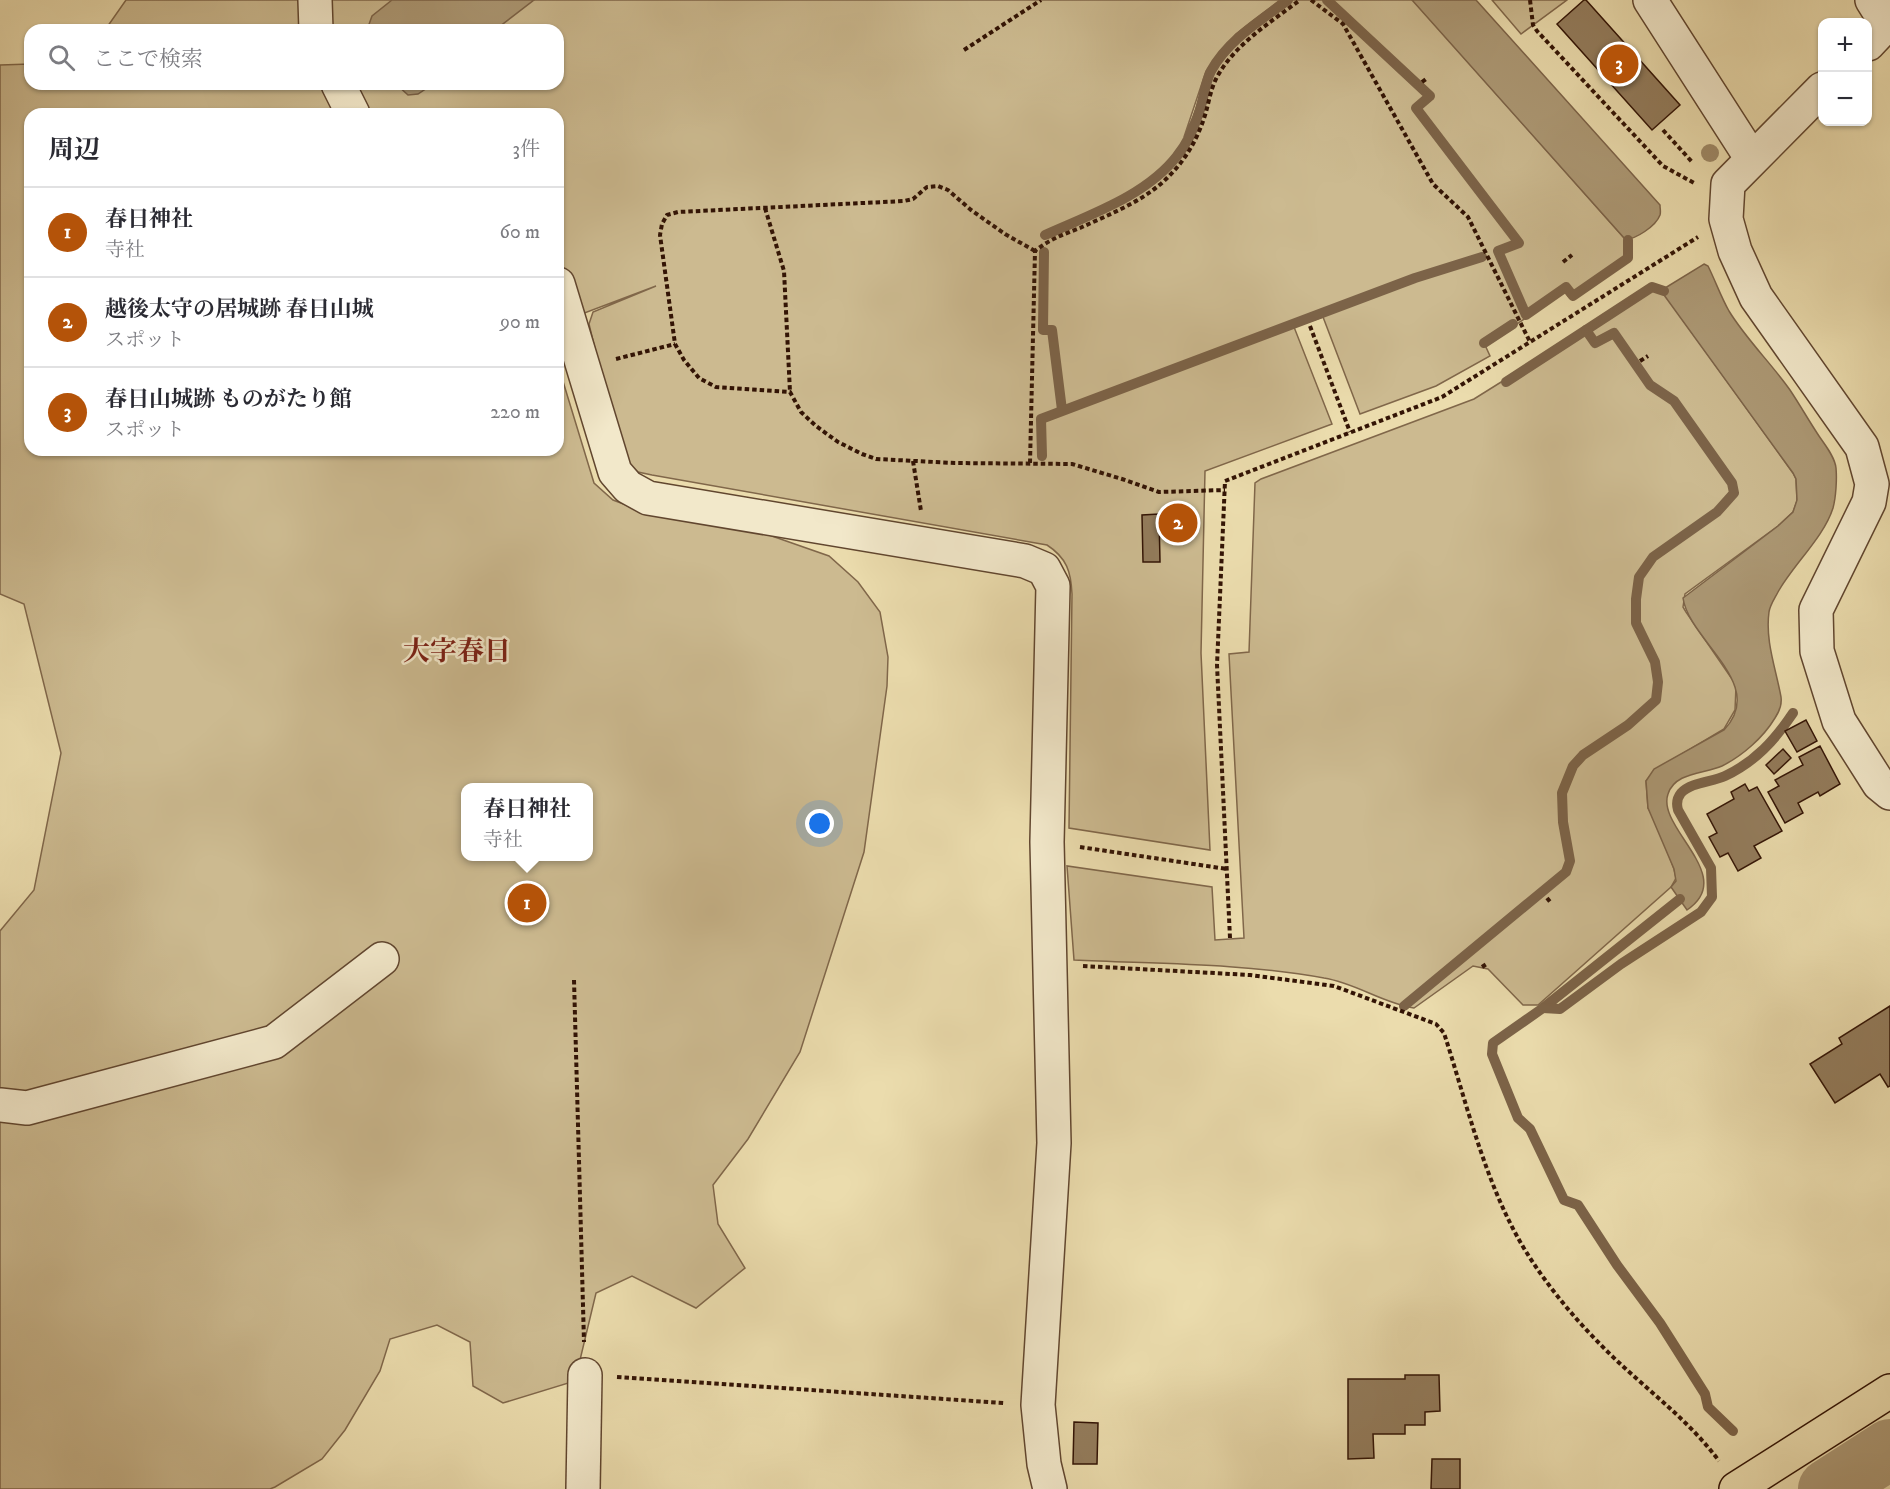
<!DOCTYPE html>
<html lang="ja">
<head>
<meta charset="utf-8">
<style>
	:root { --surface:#fff; --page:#f7f7f7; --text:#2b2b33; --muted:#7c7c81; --line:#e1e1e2; --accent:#b45309 }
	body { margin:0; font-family:"IM FELL DW Pica","Noto Serif JP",serif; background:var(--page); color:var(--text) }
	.controls { position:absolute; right:18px; top:18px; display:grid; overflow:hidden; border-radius:12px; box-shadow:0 2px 4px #0004 }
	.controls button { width:54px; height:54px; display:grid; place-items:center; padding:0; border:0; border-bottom:2px solid var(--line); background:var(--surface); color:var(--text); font:30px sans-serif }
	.you { position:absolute; left:820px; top:824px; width:21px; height:21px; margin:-15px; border:4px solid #fff; border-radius:50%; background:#1a73e8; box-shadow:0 0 0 9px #1a73e833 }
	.badge { display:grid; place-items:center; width:39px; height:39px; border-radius:50%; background:var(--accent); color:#fff; font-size:20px; font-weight:700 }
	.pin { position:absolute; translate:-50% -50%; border:3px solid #fff; box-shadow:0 2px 6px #0006 }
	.popup { position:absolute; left:461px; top:783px; width:132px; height:78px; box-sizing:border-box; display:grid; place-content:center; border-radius:12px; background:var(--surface); filter:drop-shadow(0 2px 4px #0005); font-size:20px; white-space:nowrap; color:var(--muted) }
	.popup b { font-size:22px; color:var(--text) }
	.popup::after { content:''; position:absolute; left:50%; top:100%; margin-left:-12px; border:12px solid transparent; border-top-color:var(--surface) }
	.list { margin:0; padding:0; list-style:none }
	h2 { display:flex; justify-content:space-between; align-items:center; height:78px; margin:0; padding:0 24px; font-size:26px }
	h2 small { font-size:20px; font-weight:400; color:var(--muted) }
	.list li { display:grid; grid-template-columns:39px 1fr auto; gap:18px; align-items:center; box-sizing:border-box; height:90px; padding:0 24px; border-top:2px solid var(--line) }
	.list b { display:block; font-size:22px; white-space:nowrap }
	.list p { margin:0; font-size:20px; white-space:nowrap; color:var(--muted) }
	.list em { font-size:20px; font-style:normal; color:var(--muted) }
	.icon { flex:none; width:33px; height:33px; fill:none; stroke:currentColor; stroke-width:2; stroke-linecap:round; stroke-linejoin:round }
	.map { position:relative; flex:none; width:1890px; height:1489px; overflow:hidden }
	.search { position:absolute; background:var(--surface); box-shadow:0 2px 4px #0004; left:24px; top:24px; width:540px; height:66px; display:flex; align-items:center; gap:15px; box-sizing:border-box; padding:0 21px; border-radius:18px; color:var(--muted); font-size:22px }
	.panel { position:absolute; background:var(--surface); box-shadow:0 2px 4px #0004; left:24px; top:108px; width:540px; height:348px; border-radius:18px }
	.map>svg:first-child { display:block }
</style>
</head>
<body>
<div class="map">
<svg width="1890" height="1489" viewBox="0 0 1890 1489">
	<rect width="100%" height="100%" fill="#ebdcad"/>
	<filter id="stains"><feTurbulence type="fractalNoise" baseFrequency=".00333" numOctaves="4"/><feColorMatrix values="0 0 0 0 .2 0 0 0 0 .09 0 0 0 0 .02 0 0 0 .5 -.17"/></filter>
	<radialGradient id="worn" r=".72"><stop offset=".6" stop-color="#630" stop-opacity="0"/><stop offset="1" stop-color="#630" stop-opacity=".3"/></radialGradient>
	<g fill="#ccba90" stroke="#80674a" stroke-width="1.5" fill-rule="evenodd">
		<path d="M126,0h1154l-44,34 -30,37 -22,66 10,-22 13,-43 12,-17 18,-20 45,-35h131l212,239 1,16 -58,41 -3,-4 -80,53 5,11 -54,30 -76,28 -37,-97 -29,10 38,97 -127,47 -4,182 9,197 -141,-22 3,-234c-1,-22 -5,-36 -25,-49l-395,-70 -14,-3 -11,-10 -10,-22 -28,-116 4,-12 63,-26 -98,37v-209h-528v336h528v-85l36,118 19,17 24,9 132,26 60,21 29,26 22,30 8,45 -1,29 -23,166 -64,200 -52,87 -35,46 5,39 27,44 -49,40 -64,-32 -36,17 -21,88 -72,22 -30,-17 -3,-44 -33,-17 -47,14 -10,32 -35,59 -23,29 -47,28 -5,2h-270v-558l34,-41 27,-137 -37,-149 -24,-10v-529l30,-1v20h528v-54h-453zM466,788h122v68h-122z"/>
		<path d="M1492,0h75l-46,34z"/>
		<path d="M1650,289l15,6 128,178 3,6 1,22 -4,11 -15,14 -93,68 -2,13 3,5 46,67 4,7 -1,24 -11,19 -69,41 -9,11 2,27 9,15 17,46 2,9 -5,9 -133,118h-15l-35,-36 -15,-3 -59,42c-32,-5 -58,-25 -90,-30 -82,-15 -167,-14 -250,-18l-7,-94 145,21 3,53 29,-2 -15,-284 20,-2 6,-169 6,-4 213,-80z"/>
	</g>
	<g fill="#ac9874" stroke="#7c6348" stroke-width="1.5">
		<path d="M392,0h142l-39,30h-128l5,-14z"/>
		<path d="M1412,0h64l184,205c0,4 1,7 0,10 -4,11 -25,25 -35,24z"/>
		<path d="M396,84h37l-15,10 -10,1z"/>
		<path d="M1704,264l4,2c7,14 13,31 21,45 17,28 42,52 61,79 10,15 19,31 29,46 6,9 16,21 17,32 1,11 0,29 -3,40 -9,29 -40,57 -55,84 -3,6 -8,13 -9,20 -4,29 7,57 12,85 1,7 -2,15 -6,21 -12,20 -33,38 -53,48 -18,8 -47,6 -54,28 -12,34 70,82 19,116l-16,-23 5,-6 -2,-12 -26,-61 -2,-27 8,-12 70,-39c44,-46 -35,-89 -41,-132l95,-72 15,-14 4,-12 -1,-21 -3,-6 -129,-178 1,-7z"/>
	</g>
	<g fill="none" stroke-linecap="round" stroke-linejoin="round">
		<g stroke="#7c6348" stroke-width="10">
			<path d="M1327,0l103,96 -14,12 103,135 -21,8 28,64 40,-28 7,9 55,-38v-18"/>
			<path d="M1045,235c44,-20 101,-39 132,-79 9,-11 17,-28 21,-41 6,-14 6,-30 13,-44 17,-31 49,-50 77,-71"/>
			<path d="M1044,252l-1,78h9l10,80"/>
			<path d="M1484,343l29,-19"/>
			<path d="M1506,382l80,-52"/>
			<path d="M1042,456l-1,-37 374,-141 67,-21"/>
			<path d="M1680,899l-137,109 -50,35 -1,11 26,64 12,11 34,71 14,5 39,60 43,58 45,71 3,13 25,24"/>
			<path d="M1404,1006l162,-134 4,-11 -7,-39 -1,-29 11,-27 10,-11 45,-30 28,-25 2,-18 -3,-20 -19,-39v-24l3,-22 14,-20 64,-45 17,-19 -2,-10 -58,-82 -24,-16 -36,-52 -19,10 -9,-13 66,-43 12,4"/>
			<path d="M1543,1008l17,1 61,-45 80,-52 11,-15 -1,-29 -33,-58c-2,-7 -1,-12 3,-17 10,-11 31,-11 44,-17 30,-14 50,-36 68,-63"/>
		</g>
		<path stroke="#ac9874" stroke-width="60" d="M1828,1489l62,-40"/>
	</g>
	<g fill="#937c5c" stroke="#331405" stroke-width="1.5">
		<path d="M1584,0h2l94,105 -28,25 -95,-106z"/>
		<path d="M1159,514l1,48h-17l-1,-47z"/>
		<path d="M1806,720l11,21 -20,11 -12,-21z"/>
		<path d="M1820,746l20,38 -20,12 -2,-4 -20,11 5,10 -18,10 -17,-31 11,-6 -4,-6 28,-15 -4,-8z"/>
		<path d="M1783,749l8,9 -17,16 -8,-9z"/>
		<path d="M1745,784l4,7 8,-4 25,44 -28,15 7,12 -23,13 -10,-18 -8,4 -11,-20 8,-4 -10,-19 27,-15 -3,-7z"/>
		<path d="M1890,1006v80l-2,1 -8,-13 -45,29 -25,-39 32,-20 -3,-6z"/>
		<path d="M1405,1375h34l1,36 -15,1v13h-20v9h-32l1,24 -26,1v-80h57z"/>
		<path d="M1074,1422l24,1 -1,41h-24z"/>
		<path d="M1432,1459h28v30h-29z"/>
	</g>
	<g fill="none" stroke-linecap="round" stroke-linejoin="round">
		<defs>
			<g id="minor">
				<path d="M315,0l1,30"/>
				<path d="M1650,0l102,159"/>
				<path d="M1872,0l15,24"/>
				<path d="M1868,44l22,-23"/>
				<path d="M338,84l15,30"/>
				<path d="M1822,89l-94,95 -2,35 9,32 21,46 106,150 10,37 -3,18 -53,108 1,41 22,70 40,63 11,9"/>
				<path d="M558,284l57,188 13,15 20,11 377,63 19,8 9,17 -6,256 7,301 -16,262 6,59 6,25"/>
				<path d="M0,1105l27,3 247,-66 108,-83"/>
				<path d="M583,1489l2,-114"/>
			</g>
			<path id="major" d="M1736,1489l154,-98"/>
		</defs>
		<use href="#minor" stroke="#61462f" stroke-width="36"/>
		<use href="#major" stroke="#331405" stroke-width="36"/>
		<g stroke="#331405" stroke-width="4" stroke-dasharray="4.5 3" stroke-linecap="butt">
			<path d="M1311,0l32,24 90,160 35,33 62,125"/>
			<path d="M1530,0l3,25 4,6 126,135 33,18"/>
			<path d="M964,50l77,-50"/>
			<path d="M1422,82l4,-3"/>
			<path d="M1663,130l30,33"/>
			<path d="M765,208l19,63 6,121"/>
			<path d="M1035,251l-30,-17 -34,-24 -23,-20 -10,-4 -11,1 -14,12 -9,2 -226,11 -11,3 -5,9 -2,11 15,109 9,16 15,18 17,9 74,5 11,20 15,14 22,16 24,12 14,5 79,4 117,1 50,15 37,13 66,-2"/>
			<path d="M1563,262l9,-7"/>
			<path d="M1310,326l40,106"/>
			<path d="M616,359l59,-15"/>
			<path d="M1640,361l8,-5"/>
			<path d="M913,461l8,50"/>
			<path d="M1030,463l5,-212c13,-11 29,-17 45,-23 30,-14 67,-28 90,-53 17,-17 29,-39 36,-63 3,-11 5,-24 11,-35 18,-33 54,-55 83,-77"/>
			<path d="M1080,847l147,22"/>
			<path d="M1547,898l4,5"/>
			<path d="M1230,938l-13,-273 8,-184 217,-84 256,-160"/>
			<path d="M1083,966l167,9 84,11 102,38 8,9c22,68 39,142 74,205 20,36 52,76 81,105 39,41 86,72 120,118"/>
			<path d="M1482,967l6,-4"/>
			<path d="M574,980l10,362"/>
			<path d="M617,1377l387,26"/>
		</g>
		<use href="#minor" stroke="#f2e8ca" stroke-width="33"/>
		<use href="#major" stroke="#ebdcad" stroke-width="33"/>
	</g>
	<circle fill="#9f8a68" cx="1710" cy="153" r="9"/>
	<g text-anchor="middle" stroke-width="5" stroke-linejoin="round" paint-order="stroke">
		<g font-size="27" font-weight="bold" fill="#7a1f14" stroke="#f2e8ca">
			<text x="457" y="660">大字春日</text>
		</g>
	</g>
	<rect width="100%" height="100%" filter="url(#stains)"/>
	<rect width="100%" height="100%" fill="url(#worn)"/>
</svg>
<div class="controls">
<button>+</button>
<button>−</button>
</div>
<div class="you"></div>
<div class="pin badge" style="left:527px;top:903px">1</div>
<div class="popup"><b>春日神社</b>寺社</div>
<div class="pin badge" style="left:1178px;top:523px">2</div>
<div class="pin badge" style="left:1619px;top:64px">3</div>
<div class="search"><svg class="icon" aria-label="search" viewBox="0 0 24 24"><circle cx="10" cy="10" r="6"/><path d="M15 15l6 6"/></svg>ここで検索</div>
<section class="panel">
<h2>周辺<small>3件</small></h2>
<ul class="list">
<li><span class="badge">1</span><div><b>春日神社</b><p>寺社</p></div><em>60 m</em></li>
<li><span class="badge">2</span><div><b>越後太守の居城跡 春日山城</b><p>スポット</p></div><em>90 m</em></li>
<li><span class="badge">3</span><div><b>春日山城跡 ものがたり館</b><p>スポット</p></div><em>220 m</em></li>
</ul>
</section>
</div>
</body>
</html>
